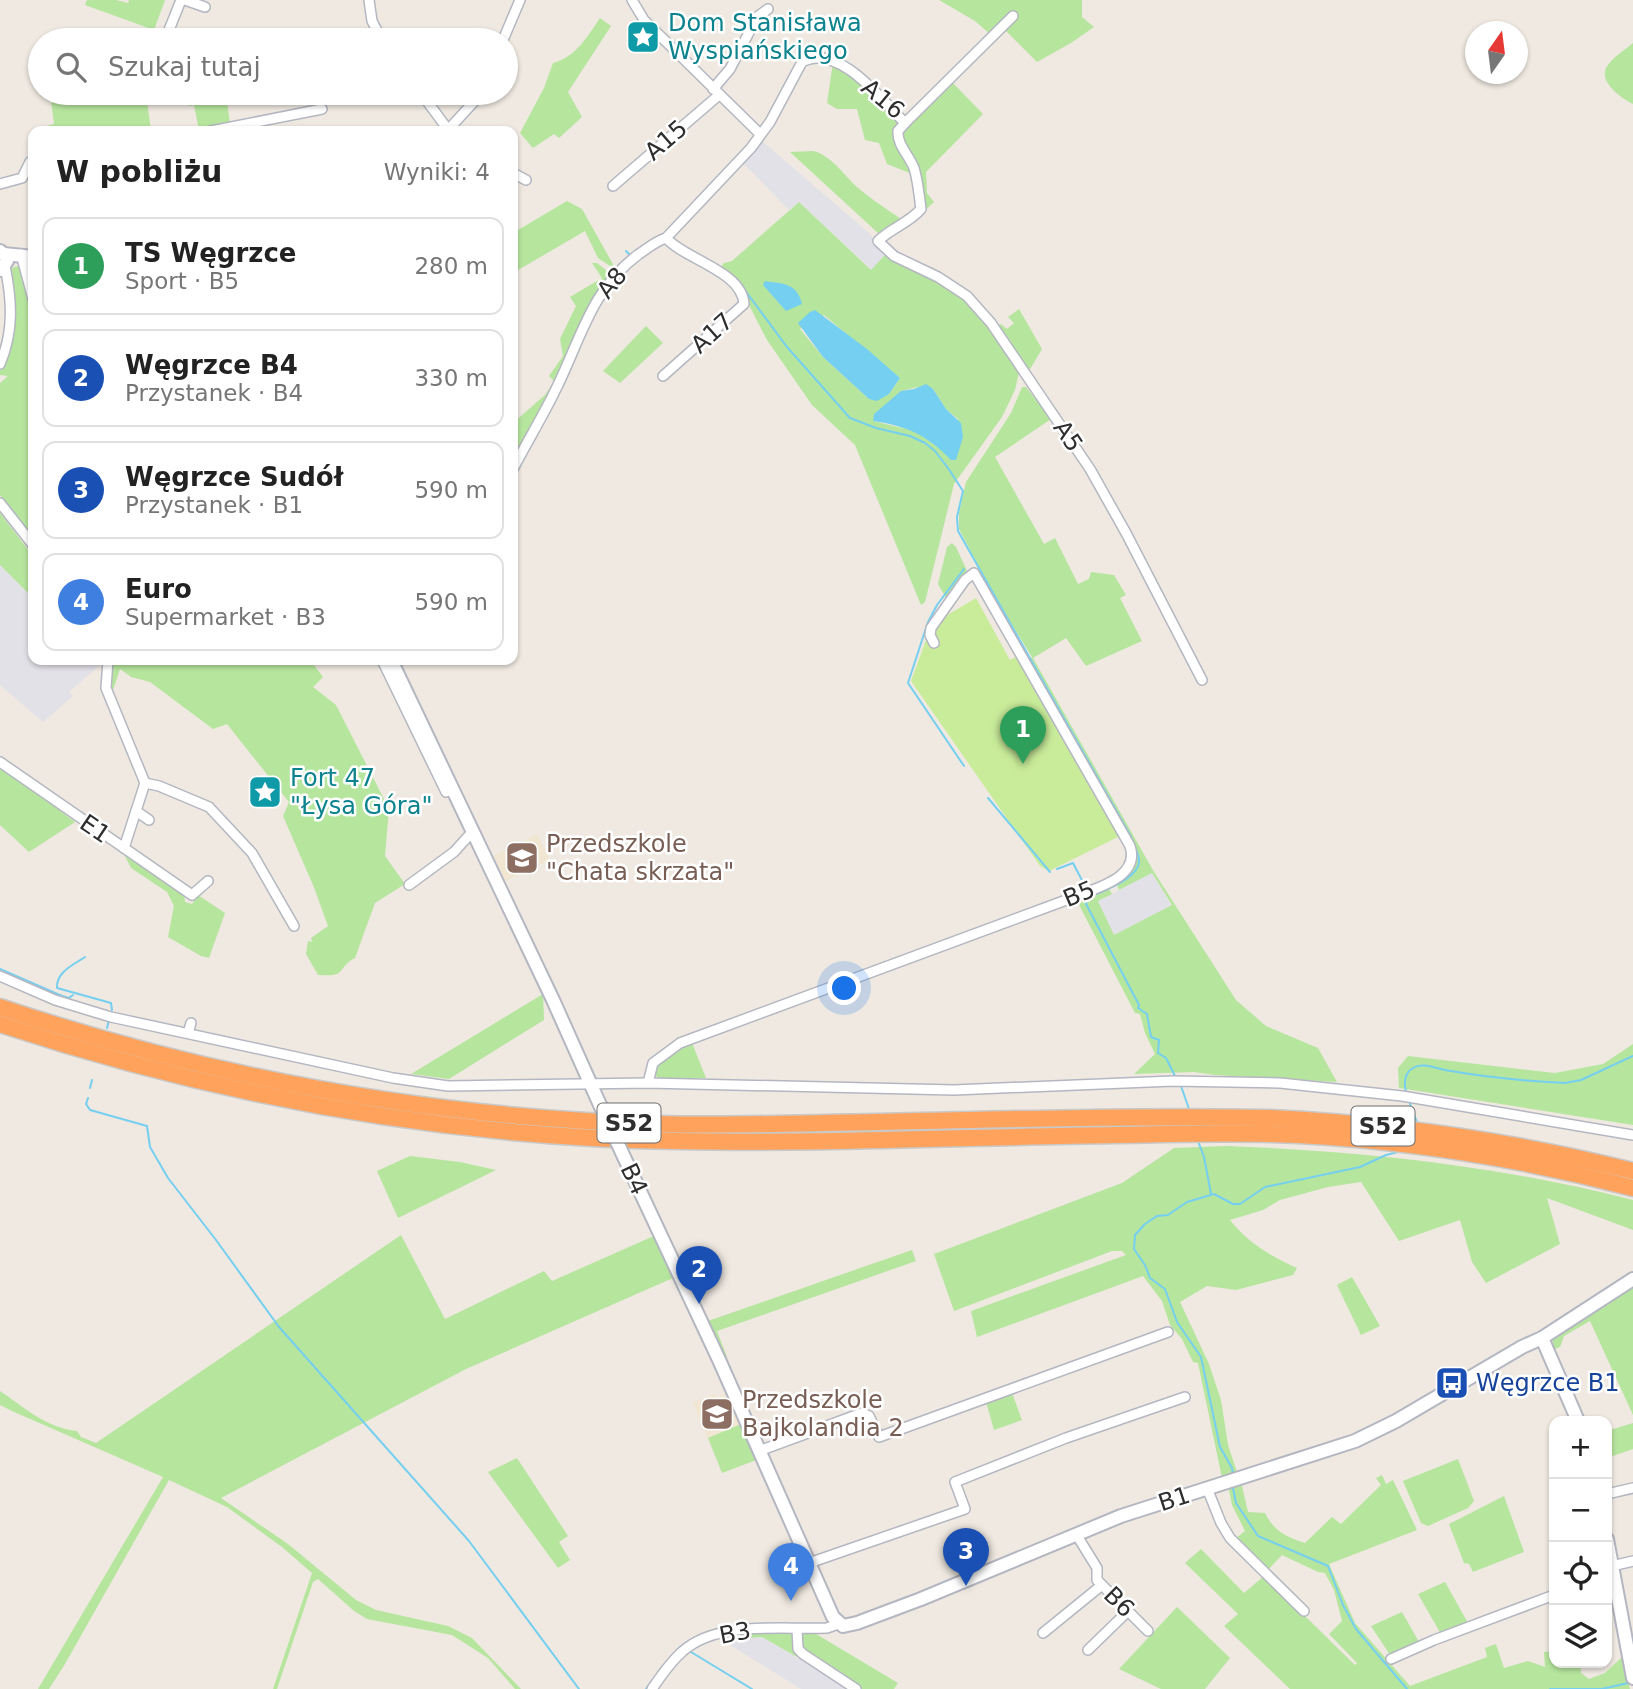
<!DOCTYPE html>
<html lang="pl">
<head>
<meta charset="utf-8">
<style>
	:root { --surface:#fff; --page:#f2f2f2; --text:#222; --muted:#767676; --line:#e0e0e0; --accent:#ea580c }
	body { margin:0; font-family:"DejaVu Sans",sans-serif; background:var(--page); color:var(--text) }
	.controls { position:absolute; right:21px; bottom:21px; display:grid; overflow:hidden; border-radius:14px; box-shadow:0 2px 5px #0004 }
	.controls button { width:63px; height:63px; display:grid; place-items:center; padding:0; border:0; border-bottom:2px solid var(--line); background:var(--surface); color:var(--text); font:35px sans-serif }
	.compass { position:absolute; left:1465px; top:21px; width:63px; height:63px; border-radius:50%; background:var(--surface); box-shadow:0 2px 5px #0004; rotate:14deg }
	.you { position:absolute; left:845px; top:989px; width:24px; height:24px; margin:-18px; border:5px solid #fff; border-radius:50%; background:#1a73e8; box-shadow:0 0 0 10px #1a73e833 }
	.badge { display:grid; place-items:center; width:46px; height:46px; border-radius:50%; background:var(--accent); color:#fff; font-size:23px; font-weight:700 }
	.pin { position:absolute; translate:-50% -58px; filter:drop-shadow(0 2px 4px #0008) }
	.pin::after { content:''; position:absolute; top:37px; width:24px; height:21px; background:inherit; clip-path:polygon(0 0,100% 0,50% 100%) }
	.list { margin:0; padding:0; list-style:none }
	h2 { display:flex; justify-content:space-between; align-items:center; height:91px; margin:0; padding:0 28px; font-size:30px }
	h2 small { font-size:23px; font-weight:400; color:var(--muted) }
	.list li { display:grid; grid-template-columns:46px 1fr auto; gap:21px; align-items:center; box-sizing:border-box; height:98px; margin:0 14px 14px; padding:0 14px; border:2px solid var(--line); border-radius:14px }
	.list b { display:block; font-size:26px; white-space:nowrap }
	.list p { margin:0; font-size:23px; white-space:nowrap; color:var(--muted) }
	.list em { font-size:23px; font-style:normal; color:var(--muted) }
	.icon { flex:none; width:38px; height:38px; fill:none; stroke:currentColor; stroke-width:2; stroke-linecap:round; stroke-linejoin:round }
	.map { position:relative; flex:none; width:1633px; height:1689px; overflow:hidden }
	.search { position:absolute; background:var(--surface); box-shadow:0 2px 5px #0004; left:28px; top:28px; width:490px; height:77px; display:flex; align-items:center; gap:18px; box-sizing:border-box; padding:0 24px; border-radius:38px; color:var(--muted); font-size:26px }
	.panel { position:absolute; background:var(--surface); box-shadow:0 2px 5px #0004; left:28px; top:126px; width:490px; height:539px; border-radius:14px }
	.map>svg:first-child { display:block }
</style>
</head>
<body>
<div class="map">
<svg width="1633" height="1689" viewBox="0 0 1633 1689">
	<rect width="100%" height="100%" fill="#efe9e1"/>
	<g fill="#e3e1e8">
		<path d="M762,141l107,92 16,22 -13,15 -73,-68 -10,8 -46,-47z"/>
		<path d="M0,565l33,33v62h63l5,4 -32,28 4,4 -30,26 -43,-37z"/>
		<path d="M1152,873l20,33 -58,29 -16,-34z"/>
		<path d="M762,1637l89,52h-50l-79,-49z"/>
	</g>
	<g fill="#f0e6d1">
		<path d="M537,834l13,26 -45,21 -11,-25z"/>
		<path d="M727,1393l14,31 -33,14 -15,-35 22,-9 2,3z"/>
	</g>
	<g fill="#b6e59e" fill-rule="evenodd">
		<path d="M87,0h29l12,3 1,-3h36l-11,30 -69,-25z"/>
		<path d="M939,0h143v17l12,10 -23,16 -34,19 -32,-32 -14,5 -16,-14z"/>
		<path d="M600,18l11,8 -43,66 14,25 -23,21 -5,-4 -21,14 -13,-15 24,-45 9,-25c23,-6 34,-26 47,-45z"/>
		<path d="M1633,43v61c-10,-5 -31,-19 -28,-33 3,-11 20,-21 28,-28z"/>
		<path d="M833,62l37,30 31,31 -6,8 17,43 -25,-10 -8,-21 -14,-3 -8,-31h-20l-10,-6z"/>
		<path d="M952,82l31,32 -57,58 1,21 7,9 -11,10 -22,-72 1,-9z"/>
		<path d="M50,93h96l5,38h-107l-1,-4 11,-3z"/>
		<path d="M188,93h38l4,31 -31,6 -5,-25 -5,1z"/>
		<path d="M813,151c18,4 31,24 44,36 14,12 31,23 47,34l-26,12 -88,-81z"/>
		<path d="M567,201l15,8 32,57 -1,2 -15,-10 -13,-27 -72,42v-40z"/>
		<path d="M799,202l72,68 14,-15c24,12 52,22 73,39 26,21 43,51 61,78l-4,18 -13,27 -48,67 -29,118 -4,3 -66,-160 -43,-40 -45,-65 -32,-62 -14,-11 3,-4 8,-2zM824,315c25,22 51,41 76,63l-11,16 -20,5 -46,-42 -23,-28zM918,387l15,2 13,20 12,10 -2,41 -41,-29 -42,-10 28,-30z"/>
		<path d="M592,263h5l9,7 2,8 -25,39 -23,58 -47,85v-37l32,-28 9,-14 -5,-5 14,-20 -3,-17 16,-33 -6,-9 32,-19z"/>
		<path d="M17,266l4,3 12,38v232l-33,-44v-112l8,-7 -8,-1v-4c19,-40 14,-60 10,-102z"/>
		<path d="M1019,309l23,40 -13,22 -32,-45 4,-2 6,5 7,-6 -6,-6z"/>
		<path d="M646,326l17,17 -43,40 -17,-12z"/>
		<path d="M1022,387h4l25,32 -56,38 49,87 11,-6 23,46 11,-5 2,-7 23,3 12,20 -6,3 22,43 -56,25 -20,-28 -33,20 121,214 82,128 30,26 52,22 19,34 -122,-7 -21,-3 -60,2 21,-20 -10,-21 -5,-19 -5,-1 -59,-114 31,-14 5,9 -14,7 16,34 58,-30 -20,-32 -33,17 -3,-8c19,-13 23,-18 15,-41l-102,-181 3,-3 -38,-61 -35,-67v-16l7,-31 45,-69z"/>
		<path d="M0,513l33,43v42l-33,-33z"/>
		<path d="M952,543l4,4 11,24 -21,27 -8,-14 9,-37z"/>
		<path d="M111,660h199l13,17 -10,10 23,18 53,104 -4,47 20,28 -30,19 -20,55c-11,5 -12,13 -18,16 -5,2 -14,1 -19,1l-12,-21 2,-13 4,1 -1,-4 17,-12 -15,-41 -30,-69 6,-14 -62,-78 -14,5 -63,-47 -19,-5 -11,-8 -8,24 -2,-7z"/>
		<path d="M0,766l75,56 -46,30 -29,-27z"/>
		<path d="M125,856l59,36 1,10 7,2 6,-9 27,18 -16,45 -8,-2 -33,-19 6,-31 -7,-14 -36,-24z"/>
		<path d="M543,994l1,26 -95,59 -38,-5z"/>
		<path d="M692,1043l14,35h-47l-4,-3c2,-17 23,-25 37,-32z"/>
		<path d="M1633,1044v81l-234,-37 -1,-20 10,-12 147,17 48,-9z"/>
		<path d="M1227,1146c138,5 272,20 406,54v30l-86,-32 13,46 -74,39 -14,-21 -12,-42 -61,21 -38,-59 -33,5 -48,13 -17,10 -33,10c17,22 42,37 67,48l-4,7 -57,15 -29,-4 -27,16 29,62 12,36 7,45 9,27 -15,6 -24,-115 -5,-1 -11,-23 -12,-14 -8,-24 -19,-25 -166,61 -6,-26 155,-56 -4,-4h-10l-158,60 -20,-57 188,-71 52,-35z"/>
		<path d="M410,1156l50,6 36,8 -98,48 -21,-47z"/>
		<path d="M401,1235l44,84 99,-48 8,10 104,-46 17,43 -207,91 -245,129 67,46 68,56 20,10 72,16 24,12 49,51h-6l-27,-31 -36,-23 -85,-16 -13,-8 -36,-32 -5,3 -36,107h-4l39,-116 -30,-26 -55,-40 -58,-27 -104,184 -16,25h-11l125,-212 -151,-66 -12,-6v-14c24,16 46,37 77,40l4,6 15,6z"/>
		<path d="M912,1250l4,11 -199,70 10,26 -5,1 -14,-37z"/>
		<path d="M1352,1277l28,49 -19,9 -24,-50z"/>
		<path d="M1633,1282v133l-43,-94 -26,15 -4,11 -8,3 1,-11 5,-8z"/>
		<path d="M1012,1393l10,27 -28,10 -8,-28z"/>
		<path d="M1633,1423v26l-26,9v-27z"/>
		<path d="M741,1424l18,35 -37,14 -14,-35z"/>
		<path d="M517,1458l51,78 -9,6 11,18 -12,8 -70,-96z"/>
		<path d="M1458,1459l16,42 -6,7 -40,18 -7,-3 -18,-42z"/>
		<path d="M1382,1475l4,9 7,-4 24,50 -88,34 26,59 55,63 77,-29 -2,-9 11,-4 8,24 24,-7 17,6 -1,-15 10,-1v12h26l1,10 8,6 16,-6 17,-16 8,32h-340l-66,-63 14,-12 -53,-51 16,-14 43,44 20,-17 91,89 2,-2 -28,-29 13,-13 -8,-31 -9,-17 -7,-1 -36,-17 -16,17 -31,-33 10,-8 -13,-26 -4,-20 13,-3 7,30 17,1c9,18 21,24 40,30l27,-26 9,7 40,-39 -5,-7z"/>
		<path d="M1504,1496l20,56 -51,20 -4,-8 -5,-1 -15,-39z"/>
		<path d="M1445,1582l23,41 -27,11 -23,-40z"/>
		<path d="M1177,1607l53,51 -25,31h-44l-42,-20z"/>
		<path d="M1402,1612l17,30 -29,13 -19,-29z"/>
		<path d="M754,1632h36c5,7 4,16 7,25l-35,-20 -25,2 1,-5z"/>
		<path d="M804,1633l12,1 82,49 -4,6h-35l-56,-40 -2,-8z"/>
	</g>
	<path fill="#c9ec9a" d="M976,598l34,62 8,-4 102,180 -71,35 -9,-5 -129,-185 15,-41 1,-13z"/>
	<g fill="#75cff0">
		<path d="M765,281c17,3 32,1 37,23l-16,7 -23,-26z"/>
		<path d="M815,310l52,39 33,29 -11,16 -12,7 -8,-2 -46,-42 -25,-34 12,-11z"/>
		<path d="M926,384l7,5 13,20 15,14 2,14 -7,23h-5c-24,-25 -44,-34 -78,-39l1,-7 27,-23 13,-2z"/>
	</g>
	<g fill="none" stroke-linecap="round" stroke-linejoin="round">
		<g stroke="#75cff0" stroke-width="2">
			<path d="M626,251l6,6"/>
			<path d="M744,289l43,58 63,71 26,10 34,8 15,7 10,8 13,17 15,23 -6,26 1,14 172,304c3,7 9,18 9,26 1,17 -37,30 -51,37l-2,6 53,101 -1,3 9,6 4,23 8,3 -1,13 8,5 10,20"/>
			<path d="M964,766l-56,-83 20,-61 9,-17 27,-36"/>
			<path d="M988,798l62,74"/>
			<path d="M1057,869l16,-6 12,23"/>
			<path d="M85,957c-12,8 -29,15 -28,31l54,15 1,7"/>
			<path d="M0,969l62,27 7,2 4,-3"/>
			<path d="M107,1028l2,-8"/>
			<path d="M1181,1086l8,23"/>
			<path d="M90,1088l2,-8"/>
			<path d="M1406,1092c-2,-9 -2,-19 7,-24 9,-6 22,0 32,2 39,7 80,11 120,13l16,-3 52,-24"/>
			<path d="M88,1098l-2,6 4,6 57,16 3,21 18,31 48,62 63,87 190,214 110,148"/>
			<path d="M1409,1101l9,24"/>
			<path d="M1198,1141l6,16 7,37"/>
			<path d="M1233,1475l-1,-7 -12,-21 -19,-90 -24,-35 -12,-33 -15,-11 -5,-13 -11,-16 1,-14 10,-11 12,-8 11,-1 19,-13 27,-8 19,10h7l25,-17 95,-20 26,-12 12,-3"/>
			<path d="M1233,1488l3,15 22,33 70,30 15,39 13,24 51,60"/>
			<path d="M691,1652l61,37"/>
			<path d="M658,1672l22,-25 15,-9"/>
			<path d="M646,1689l8,-11"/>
			<path d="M1550,1689h52l26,-6"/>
		</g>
		<defs>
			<g id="street">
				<path d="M185,0l20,7"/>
				<path d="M369,0l3,21 10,19"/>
				<path d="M632,0l12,20 116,114"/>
				<path d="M162,37l5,-2 14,-35"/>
				<path d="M503,40l17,-40"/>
				<path d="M713,89l17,-20 27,-52 11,-8"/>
				<path d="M421,93l28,38"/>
				<path d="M905,123l-7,8c-1,14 11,24 16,37 4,13 5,27 7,41 -12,14 -30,19 -43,32l16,15 44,21 29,19 24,27 99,146 36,64 76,147"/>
				<path d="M211,131l111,-22"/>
				<path d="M447,131l35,-38"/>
				<path d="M513,173l13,7"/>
				<path d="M0,184l22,-6 8,-16 3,-1"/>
				<path d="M613,186l106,-91"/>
				<path d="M21,254l12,45"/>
				<path d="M0,364c14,-33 12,-63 5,-98"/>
				<path d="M663,376l81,-72c-2,-33 -58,-44 -78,-66"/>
				<path d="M513,469c14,-27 30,-53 43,-80 25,-50 35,-100 83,-135 9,-6 17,-13 27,-16l85,-90 19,-26 32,-60c36,-20 80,38 103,61l108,-107"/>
				<path d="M0,503l33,42"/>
				<path d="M108,660l-2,28 39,95 -21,65"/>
				<path d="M382,660l64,132 7,-2"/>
				<path d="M0,762l192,133 16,-14"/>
				<path d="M145,783l14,3 50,21 43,46 42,73"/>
				<path d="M136,811l13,9"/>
				<path d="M409,885l45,-33 19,-21"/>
				<path d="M0,976l55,24 56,17 282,61 55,8 200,-3 306,7 219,-9 107,2 122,13 231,39"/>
				<path d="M188,1033l3,-10"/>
				<path d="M648,1083l5,-20 27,-20 389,-144c23,-10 72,-20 61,-53l-156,-273 -9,7 -34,48 -1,7 4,8"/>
				<path d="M759,1451l103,-38 7,3 10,21 289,-105"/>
				<path d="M1207,1488l14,35 9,15 74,73"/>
				<path d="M1607,1494l26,-6"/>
				<path d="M1076,1534l21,34v12l51,51"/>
				<path d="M809,1563l156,-54 -10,-27 111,-44 119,-41"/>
				<path d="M1612,1566l21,-5"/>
				<path d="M797,1629l1,20 5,5 53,35"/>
				<path d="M1043,1633l59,-48"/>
				<path d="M1088,1650l40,-39"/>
				<path d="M1391,1659l43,-19 120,-45"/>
				<path d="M652,1689c9,-13 19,-28 31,-38 35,-31 100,-21 144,-23l11,-4"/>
			</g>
			<g id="secondary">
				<path d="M4,254l29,3"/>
				<path d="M0,270l7,-9 -1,-5 -6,-5"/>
				<path d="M391,660l162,340 47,105"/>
				<path d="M624,1157l96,205 113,255 10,9 14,-3 64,-24 200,-83 234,-75 41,-20 126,-74 20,-9 91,-59"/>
				<path d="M1542,1338l36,83"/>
				<path d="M1607,1539l26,139"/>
			</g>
			<g id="highway">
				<path d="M0,1007c212,71 434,111 658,117 73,2 146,-1 219,-2 131,-3 262,-6 393,-4 123,6 243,23 363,53"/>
				<path d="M0,1024c218,72 446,113 676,117 146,3 293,-4 439,-6 61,-1 122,-3 183,0 113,6 225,24 335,53"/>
			</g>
		</defs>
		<use href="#street" stroke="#b4b7c1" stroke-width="12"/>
		<use href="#secondary" stroke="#b4b7c1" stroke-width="16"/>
		<use href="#highway" stroke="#c9c9c9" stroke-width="19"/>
		<use href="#street" stroke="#fff" stroke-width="9"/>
		<use href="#secondary" stroke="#fff" stroke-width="12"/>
		<use href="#highway" stroke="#ffa35c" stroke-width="16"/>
		<defs>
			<path id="secondary-bridge" d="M600,1105l24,52"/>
		</defs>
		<use href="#secondary-bridge" stroke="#b4b7c1" stroke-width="16" stroke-linecap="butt"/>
		<use href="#secondary-bridge" stroke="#fff" stroke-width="12"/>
	</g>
	<defs>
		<symbol id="sight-square" viewBox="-11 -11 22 22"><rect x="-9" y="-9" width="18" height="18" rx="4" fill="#0f9aa8" stroke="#fff"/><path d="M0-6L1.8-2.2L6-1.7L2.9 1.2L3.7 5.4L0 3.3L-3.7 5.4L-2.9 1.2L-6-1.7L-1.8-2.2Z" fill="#fff"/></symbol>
		<symbol id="school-square" viewBox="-11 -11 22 22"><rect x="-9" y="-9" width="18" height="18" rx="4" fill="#8d6e63" stroke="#fff"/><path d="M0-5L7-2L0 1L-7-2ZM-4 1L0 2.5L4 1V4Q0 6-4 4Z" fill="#fff"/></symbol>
		<symbol id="bus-square" viewBox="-11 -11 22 22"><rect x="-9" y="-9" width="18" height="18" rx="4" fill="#1a4fb4" stroke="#fff"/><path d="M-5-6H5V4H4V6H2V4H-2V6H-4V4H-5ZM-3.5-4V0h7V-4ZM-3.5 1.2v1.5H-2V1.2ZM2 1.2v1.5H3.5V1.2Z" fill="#fff"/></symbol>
	</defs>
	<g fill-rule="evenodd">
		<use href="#sight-square" x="624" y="18" width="38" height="38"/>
		<use href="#sight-square" x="246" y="773" width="38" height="38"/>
		<use href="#school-square" x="503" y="839" width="38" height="38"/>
		<use href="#bus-square" x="1433" y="1364" width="38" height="38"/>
		<use href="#school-square" x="698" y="1395" width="38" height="38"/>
	</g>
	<g text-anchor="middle" stroke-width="5" stroke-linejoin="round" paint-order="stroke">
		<g fill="#fff" stroke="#6d6d6d" stroke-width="2">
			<rect x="597.5" y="1103.5" width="63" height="39" rx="5"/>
			<rect x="1351.5" y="1106.5" width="63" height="39" rx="5"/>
		</g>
		<g font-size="23" font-weight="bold" fill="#2e2e2e">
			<text x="629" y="1131">S52</text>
			<text x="1383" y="1134">S52</text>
		</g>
		<g font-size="24" fill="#0d838f" stroke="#fff" text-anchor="start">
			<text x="668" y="31">Dom Stanisława<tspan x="668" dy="28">Wyspiańskiego</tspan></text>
			<text x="290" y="786">Fort 47<tspan x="290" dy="28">"Łysa Góra"</tspan></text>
		</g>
		<g font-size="24" fill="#2e2e2e" stroke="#fff">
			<text transform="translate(883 99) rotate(40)" y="8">A16</text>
			<text transform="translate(666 140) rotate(-41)" y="8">A15</text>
			<text transform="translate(612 283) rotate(-51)" y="8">A8</text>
			<text transform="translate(712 333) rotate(-42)" y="8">A17</text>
			<text transform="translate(1068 436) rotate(56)" y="8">A5</text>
			<text transform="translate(95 829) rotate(34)" y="8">E1</text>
			<text transform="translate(1079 894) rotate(-23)" y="8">B5</text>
			<text transform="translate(634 1179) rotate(65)" y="8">B4</text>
			<text transform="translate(1174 1499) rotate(-18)" y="8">B1</text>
			<text transform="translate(1119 1602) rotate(45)" y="8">B6</text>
			<text transform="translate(735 1633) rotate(-11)" y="8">B3</text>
		</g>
		<g font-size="24" fill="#785e54" stroke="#fff" text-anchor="start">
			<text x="546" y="852">Przedszkole<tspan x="546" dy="28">"Chata skrzata"</tspan></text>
			<text x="742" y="1408">Przedszkole<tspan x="742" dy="28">Bajkolandia 2</tspan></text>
		</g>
		<g font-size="24" fill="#164399" stroke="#fff" text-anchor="start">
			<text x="1476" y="1391">Węgrzce B1</text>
		</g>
	</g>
</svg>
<div class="controls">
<button>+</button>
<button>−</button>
<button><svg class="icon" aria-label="locate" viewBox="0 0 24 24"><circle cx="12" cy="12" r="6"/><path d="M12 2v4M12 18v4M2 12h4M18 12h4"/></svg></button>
<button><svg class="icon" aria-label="layers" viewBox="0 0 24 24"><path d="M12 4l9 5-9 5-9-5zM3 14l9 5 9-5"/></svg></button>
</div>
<svg class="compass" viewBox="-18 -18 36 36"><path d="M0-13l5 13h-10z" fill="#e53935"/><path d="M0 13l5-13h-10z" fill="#767676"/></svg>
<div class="you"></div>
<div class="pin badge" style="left:1023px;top:764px;background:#2e9e5b">1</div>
<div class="pin badge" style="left:699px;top:1304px;background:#1a4fb4">2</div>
<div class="pin badge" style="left:966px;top:1586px;background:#1a4fb4">3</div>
<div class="pin badge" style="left:791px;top:1601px;background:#3f7fe0">4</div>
<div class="search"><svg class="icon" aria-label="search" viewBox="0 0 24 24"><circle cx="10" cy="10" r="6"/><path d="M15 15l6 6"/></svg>Szukaj tutaj</div>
<section class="panel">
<h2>W pobliżu<small>Wyniki: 4</small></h2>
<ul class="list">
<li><span class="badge" style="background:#2e9e5b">1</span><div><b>TS Węgrzce</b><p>Sport · B5</p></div><em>280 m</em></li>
<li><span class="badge" style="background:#1a4fb4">2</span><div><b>Węgrzce B4</b><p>Przystanek · B4</p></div><em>330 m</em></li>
<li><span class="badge" style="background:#1a4fb4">3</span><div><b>Węgrzce Sudół</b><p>Przystanek · B1</p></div><em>590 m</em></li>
<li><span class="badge" style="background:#3f7fe0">4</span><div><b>Euro</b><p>Supermarket · B3</p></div><em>590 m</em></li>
</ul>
</section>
</div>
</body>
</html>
